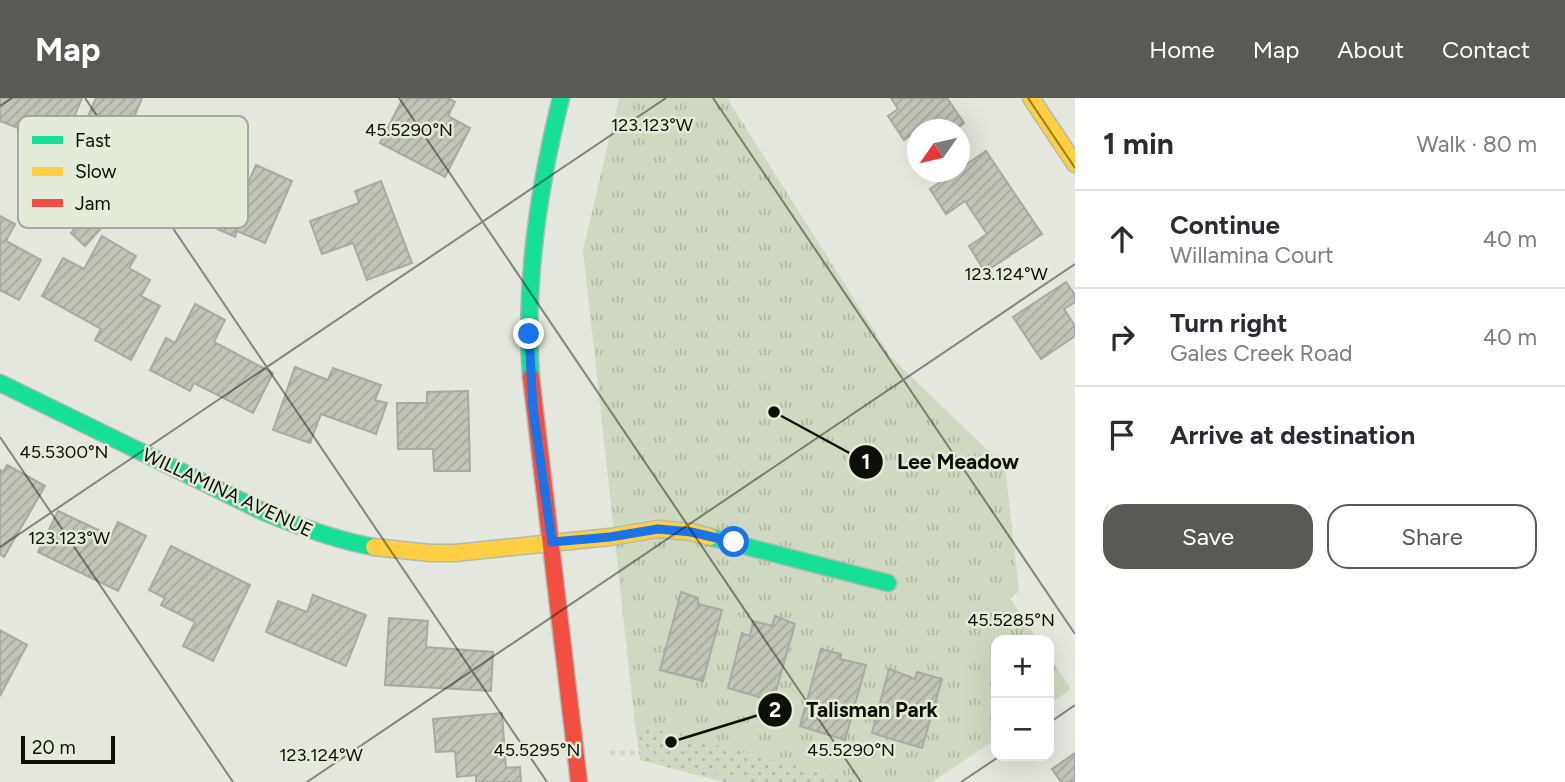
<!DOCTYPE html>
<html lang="en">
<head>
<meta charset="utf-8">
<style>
	:root { --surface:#fff; --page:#f7f7f7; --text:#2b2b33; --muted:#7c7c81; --line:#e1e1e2; --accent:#585b53 }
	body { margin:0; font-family:Figtree,sans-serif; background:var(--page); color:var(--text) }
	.controls { position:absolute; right:21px; bottom:21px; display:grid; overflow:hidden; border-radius:14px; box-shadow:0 7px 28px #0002 }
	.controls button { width:63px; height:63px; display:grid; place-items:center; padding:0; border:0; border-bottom:2px solid var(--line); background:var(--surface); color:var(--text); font:35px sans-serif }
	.compass { position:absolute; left:907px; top:21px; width:63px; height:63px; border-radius:50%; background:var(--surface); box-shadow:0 7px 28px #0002; rotate:236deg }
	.scale { position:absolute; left:21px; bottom:18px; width:94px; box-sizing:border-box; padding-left:7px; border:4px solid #0d0f09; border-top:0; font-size:19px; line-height:24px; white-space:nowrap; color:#0d0f09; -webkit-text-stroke:5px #e4ebd9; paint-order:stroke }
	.stop { position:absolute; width:21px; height:21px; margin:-16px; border:5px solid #1a73e8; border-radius:50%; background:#fff }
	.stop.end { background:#1a73e8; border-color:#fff; box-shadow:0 2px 7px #0008 }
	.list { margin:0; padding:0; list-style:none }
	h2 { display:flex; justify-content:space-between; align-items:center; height:91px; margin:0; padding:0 28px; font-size:30px }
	h2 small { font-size:23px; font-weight:400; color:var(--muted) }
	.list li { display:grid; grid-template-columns:46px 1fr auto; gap:21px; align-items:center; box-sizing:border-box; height:98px; padding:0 28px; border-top:2px solid var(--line) }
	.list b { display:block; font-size:26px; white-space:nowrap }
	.list p { margin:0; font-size:23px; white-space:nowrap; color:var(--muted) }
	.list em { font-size:23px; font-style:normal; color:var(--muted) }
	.actions { display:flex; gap:14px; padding:21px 28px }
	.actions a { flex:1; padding:16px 0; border:2px solid var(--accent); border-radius:21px; text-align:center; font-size:24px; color:var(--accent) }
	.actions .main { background:var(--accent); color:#fff }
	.icon { flex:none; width:38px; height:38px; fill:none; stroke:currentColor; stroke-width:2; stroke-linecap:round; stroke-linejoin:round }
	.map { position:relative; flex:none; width:1075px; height:684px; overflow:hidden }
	header { display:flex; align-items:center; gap:42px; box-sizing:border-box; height:98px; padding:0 35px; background:var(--accent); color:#fff }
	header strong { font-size:33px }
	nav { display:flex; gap:38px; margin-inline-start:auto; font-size:24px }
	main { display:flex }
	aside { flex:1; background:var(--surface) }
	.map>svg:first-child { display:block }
</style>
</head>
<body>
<header>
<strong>Map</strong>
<nav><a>Home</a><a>Map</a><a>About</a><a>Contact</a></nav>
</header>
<main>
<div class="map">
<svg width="1075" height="684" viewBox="0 0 1075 684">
	<defs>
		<pattern id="grass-tufts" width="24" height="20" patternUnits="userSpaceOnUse" patternTransform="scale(1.75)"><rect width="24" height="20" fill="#cfd9c1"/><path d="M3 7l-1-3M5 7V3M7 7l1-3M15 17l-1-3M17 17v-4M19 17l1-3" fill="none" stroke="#b1b9a4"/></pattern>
		<pattern id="park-dots" width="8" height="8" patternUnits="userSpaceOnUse" patternTransform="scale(1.75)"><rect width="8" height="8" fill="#cfd9c1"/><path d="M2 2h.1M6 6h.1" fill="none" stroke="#b1b9a4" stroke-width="1.8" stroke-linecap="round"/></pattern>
		<pattern id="building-hatch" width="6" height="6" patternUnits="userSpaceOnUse" patternTransform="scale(1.75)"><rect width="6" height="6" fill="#c0c5b8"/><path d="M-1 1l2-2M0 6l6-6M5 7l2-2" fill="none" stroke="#a4a89d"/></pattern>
	</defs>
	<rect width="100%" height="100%" fill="#e3e7dd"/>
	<g fill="url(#grass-tufts)">
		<path d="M619,0h108l163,258 115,111 14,124 -9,7 28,42h-42v99l-64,43h-73l-224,-58 -52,-474z"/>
		<path d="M1049,558l22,33 -22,15z"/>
	</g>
	<path fill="url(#park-dots)" d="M635,626l224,58h-135l-84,-22z"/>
	<g fill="url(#building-hatch)" stroke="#a6aaa2" stroke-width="2">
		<path d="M0,0h82l-13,31 -28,-11 -6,17 -35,-14z"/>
		<path d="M96,0h46l-8,19 48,21 -16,37 -76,-33 3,-7 -11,-5z"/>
		<path d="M403,0h45l7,4 -7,14 22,12 -25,49 -65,-34z"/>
		<path d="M891,0h56l17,25 -9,7 -34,-2 -17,12 -16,-24 10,-7z"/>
		<path d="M986,53l56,83 -57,38 -16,-26 18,-12 -22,-33 -19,13 -16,-25z"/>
		<path d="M256,67l36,16 -27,62 -28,-12 -2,6 -60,-27 15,-34 51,23z"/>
		<path d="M381,83l31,82 -45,17 -14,-37 -31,11 -12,-33 49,-18 -4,-12z"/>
		<path d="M91,112l14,14 -20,22 -14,-13z"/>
		<path d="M0,118l15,8 -9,17 35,19 -22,40 -19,-10z"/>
		<path d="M102,138l34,20 -7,12 21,12 -9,16 19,10 -29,54 -36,-20 6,-11 -59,-33 21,-38 21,11z"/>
		<path d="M1066,184l9,13v7l-11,7 11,17v10l-34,23 -28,-42z"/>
		<path d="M195,206l30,16 -11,22 59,31 -20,40 -59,-30 -4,8 -40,-21 16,-32 9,5z"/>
		<path d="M295,269l33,13 5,-12 48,17 -6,15 12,3 -11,31 -55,-20 -11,29 -37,-13z"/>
		<path d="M468,293l2,80h-36l-1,-22h-35l-1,-46h30v-11z"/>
		<path d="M7,367l38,21 -41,71 -4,-3v-84l3,2z"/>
		<path d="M58,413l53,25 7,-14 28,14 -28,55 -80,-39z"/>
		<path d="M171,448l79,39 -37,76 -30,-15 12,-24 -34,-17 4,-7 -16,-8z"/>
		<path d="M681,494l17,6v6l24,6 -19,71 -43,-11z"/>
		<path d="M313,497l53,20 -20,51 -80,-34 12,-31 29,11z"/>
		<path d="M775,518l20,8 -22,77 -45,-13 14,-55 8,3 3,-15 19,5z"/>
		<path d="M389,520l39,3 -2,26 67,5 -2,39 -106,-6z"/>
		<path d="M0,532l27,15 -27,51z"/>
		<path d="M821,551l20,5 -1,5 26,6 -21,75 -45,-14z"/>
		<path d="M889,571l26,10 2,-7 25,7 -20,69 -50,-15z"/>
		<path d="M502,615l4,55 14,-1 1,15h-45v-7l-19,2 -2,-26 -19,1 -3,-33z"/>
		<path d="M1075,655v29h-14l-9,-13z"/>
	</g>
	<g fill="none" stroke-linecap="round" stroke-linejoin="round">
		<defs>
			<g id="fast">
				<path d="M531,279c-7,-94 7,-187 30,-279"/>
				<path d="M0,285l264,129c36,15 71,28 110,35"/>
				<path d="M710,439l178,46"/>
			</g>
			<g id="slow">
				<path d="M1031,0l44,66"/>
				<path d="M374,449l56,6h25l155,-16 48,-8 33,3 19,5"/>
			</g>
			<path id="jam" d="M531,279l48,405"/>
		</defs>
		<use href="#fast" stroke="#b5b8b0" stroke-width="19"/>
		<use href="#slow" stroke="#b5b8b0" stroke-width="19"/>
		<use href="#jam" stroke="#b5b8b0" stroke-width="19"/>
		<path stroke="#d3d3d1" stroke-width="4.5" stroke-dasharray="5 5" stroke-linecap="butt" d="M610,655h37l98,29"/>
		<use href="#fast" stroke="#16e098" stroke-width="16"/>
		<use href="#slow" stroke="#ffcf43" stroke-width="16"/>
		<use href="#jam" stroke="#f24e42" stroke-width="16"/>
	</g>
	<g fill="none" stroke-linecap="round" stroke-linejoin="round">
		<path stroke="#1a73e8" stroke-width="9" d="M529,236l4,75 19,133 58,-5 48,-8 33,3 43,10"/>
	</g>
	<path fill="none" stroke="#0d0f09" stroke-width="2" stroke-opacity="0.45" d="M85,0l462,684M399,0l462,684M713,0l362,536M1028,0l47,70M0,8l12,-8M0,339l233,345M0,449l666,-449M1049,625l26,-18M307,684l768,-518M961,684l39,-26"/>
	<g text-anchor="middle" stroke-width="5" stroke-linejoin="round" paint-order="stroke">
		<g font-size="19" fill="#0d0f09" stroke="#e4ebd9">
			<text transform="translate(228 394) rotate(25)" y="7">WILLAMINA AVENUE</text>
		</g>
	</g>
	<rect x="18" y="18" width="230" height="112" rx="10" fill="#e4ebd9" stroke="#a4a99b" stroke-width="2"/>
	<rect x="32" y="38" width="31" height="8" fill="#16e098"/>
	<rect x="32" y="69" width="31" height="9" fill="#ffcf43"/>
	<rect x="32" y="101" width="31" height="8" fill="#f24e42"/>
	<g font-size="19" fill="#0d0f09">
		<text x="75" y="49">Fast</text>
		<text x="75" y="80">Slow</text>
		<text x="75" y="112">Jam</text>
	</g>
	<g font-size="18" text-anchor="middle" fill="#0d0f09" stroke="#e4ebd9" stroke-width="5" stroke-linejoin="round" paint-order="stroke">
		<text x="652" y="33">123.123°W</text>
		<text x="409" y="38">45.5290°N</text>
		<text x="1006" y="182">123.124°W</text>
		<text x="64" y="360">45.5300°N</text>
		<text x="69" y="446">123.123°W</text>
		<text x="1011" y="528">45.5285°N</text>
		<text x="537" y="658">45.5295°N</text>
		<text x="851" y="658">45.5290°N</text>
		<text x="321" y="663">123.124°W</text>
	</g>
	<path fill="none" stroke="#0d0f09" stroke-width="2.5" d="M774 314L866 364M671 644L775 612"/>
	<g fill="#0d0f09" stroke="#e4ebd9" stroke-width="2.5">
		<circle cx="774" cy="314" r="7"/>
		<circle cx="671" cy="644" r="7"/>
		<circle cx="866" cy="364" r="18"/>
		<circle cx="775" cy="612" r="18"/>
	</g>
	<g font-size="21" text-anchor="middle" font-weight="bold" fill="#fff">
		<text x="866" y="371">1</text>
		<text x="775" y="619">2</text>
	</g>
	<g font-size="21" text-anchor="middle" font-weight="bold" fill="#0d0f09" stroke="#e4ebd9" stroke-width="5" stroke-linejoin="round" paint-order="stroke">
		<text x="958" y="371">Lee Meadow</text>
		<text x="872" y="619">Talisman Park</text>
	</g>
</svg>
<div class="controls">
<button>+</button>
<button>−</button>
</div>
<svg class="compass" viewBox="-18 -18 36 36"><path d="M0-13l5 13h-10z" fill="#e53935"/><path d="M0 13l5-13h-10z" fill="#7c7c81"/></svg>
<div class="scale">20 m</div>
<div class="stop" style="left:734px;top:444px"></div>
<div class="stop end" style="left:529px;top:236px"></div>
</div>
<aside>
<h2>1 min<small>Walk · 80 m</small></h2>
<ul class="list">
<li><svg class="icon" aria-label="ahead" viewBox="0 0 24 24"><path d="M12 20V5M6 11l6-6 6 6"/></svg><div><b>Continue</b><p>Willamina Court</p></div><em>40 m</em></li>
<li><svg class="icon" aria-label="right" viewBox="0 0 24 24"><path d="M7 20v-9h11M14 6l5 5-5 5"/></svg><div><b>Turn right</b><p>Gales Creek Road</p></div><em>40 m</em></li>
<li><svg class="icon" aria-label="arrive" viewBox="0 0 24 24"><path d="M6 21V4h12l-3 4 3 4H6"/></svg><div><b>Arrive at destination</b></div></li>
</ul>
<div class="actions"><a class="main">Save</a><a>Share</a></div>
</aside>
</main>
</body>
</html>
